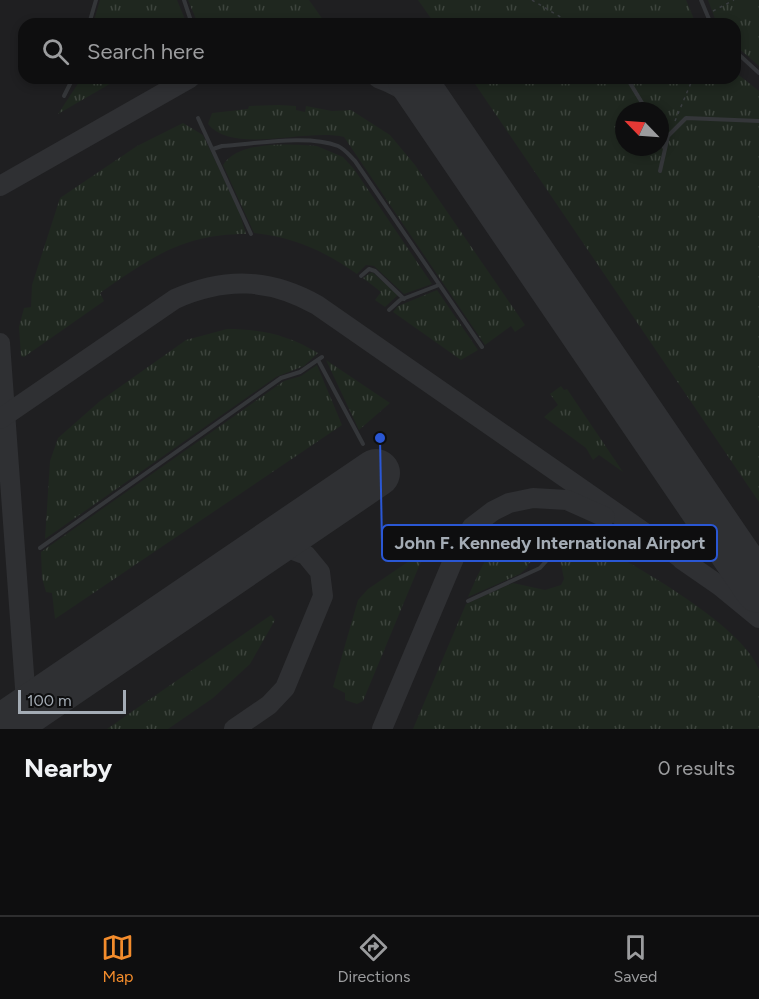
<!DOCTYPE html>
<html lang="en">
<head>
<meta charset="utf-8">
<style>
	:root { --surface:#0e0e0f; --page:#171718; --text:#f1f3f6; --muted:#9b9c9e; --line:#2e2e2f; --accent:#f38c2c }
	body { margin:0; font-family:Figtree,sans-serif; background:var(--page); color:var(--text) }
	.compass { position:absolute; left:615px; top:102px; width:54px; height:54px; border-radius:50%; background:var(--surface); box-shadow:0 3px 9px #0003; rotate:295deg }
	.scale { position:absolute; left:18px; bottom:15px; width:108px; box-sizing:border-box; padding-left:6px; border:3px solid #a4acb5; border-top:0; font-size:16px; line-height:21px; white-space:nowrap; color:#a4acb5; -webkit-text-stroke:4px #0e0e0f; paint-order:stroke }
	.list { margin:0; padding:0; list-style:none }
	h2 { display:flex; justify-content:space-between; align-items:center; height:78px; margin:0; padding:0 24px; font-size:26px }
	h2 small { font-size:20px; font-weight:400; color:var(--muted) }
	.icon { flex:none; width:33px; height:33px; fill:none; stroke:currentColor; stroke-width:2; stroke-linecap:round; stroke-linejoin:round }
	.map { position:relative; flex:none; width:759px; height:729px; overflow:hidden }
	.search { position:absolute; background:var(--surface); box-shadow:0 3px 9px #0003; left:18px; right:18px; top:18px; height:66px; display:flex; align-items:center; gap:15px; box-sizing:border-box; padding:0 21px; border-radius:18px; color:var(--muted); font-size:22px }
	.sheet { height:186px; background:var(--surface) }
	nav { display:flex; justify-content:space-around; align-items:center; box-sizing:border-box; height:84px; border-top:2px solid var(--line); background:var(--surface); font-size:16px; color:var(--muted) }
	nav a { display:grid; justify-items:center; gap:3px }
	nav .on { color:var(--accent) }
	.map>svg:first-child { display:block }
</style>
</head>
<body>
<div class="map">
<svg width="759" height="729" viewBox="0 0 759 729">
	<defs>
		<pattern id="grass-tufts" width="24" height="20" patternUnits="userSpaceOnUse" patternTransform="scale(1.5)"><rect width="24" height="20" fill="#1f271f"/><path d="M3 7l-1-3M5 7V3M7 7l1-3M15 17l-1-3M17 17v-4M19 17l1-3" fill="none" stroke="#3d443d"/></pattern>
	</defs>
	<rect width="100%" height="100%" fill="#131314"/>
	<path fill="#1f1f21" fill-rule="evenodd" d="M0,0h759v729h-759zM24,24h711v54h-711zM624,111h36v36h-36z"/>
	<g fill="url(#grass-tufts)" fill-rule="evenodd">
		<path d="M100,0h77l10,24h-94z"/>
		<path d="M188,0h121l17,24h-128z"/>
		<path d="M418,0h268l10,24h-261z"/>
		<path d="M708,0h51v66l-24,-21v-21h-18z"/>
		<path d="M735,72l24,19v411l-288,-424h264zM624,111h36v36h-36z"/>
		<path d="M81,78h39l-62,36 23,-35z"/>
		<path d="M279,105l17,1v4l9,2 1,-6 26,5 19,-1 39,25 25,30 110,160 -10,7 -4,-6 -26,19 -141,-208c-37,-9 -111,18 -136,-13l4,-11 36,-4 1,-3z"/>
		<path d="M183,123l20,12 36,76 7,23c-63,0 -96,24 -146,59l4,8 -80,56 -3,-1 -2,-29 5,-19 7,-1 1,-22 28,-87 77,-52z"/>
		<path d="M317,146l26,11 11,12 78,115 -28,10 -30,-28 -8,-1 -9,9c-35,-24 -61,-36 -103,-41l-31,-68c15,-25 68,-21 94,-19z"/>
		<path d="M372,272l26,23 -13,12 -10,-7 6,-8 -18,-14z"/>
		<path d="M437,290l41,60 -17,10 -68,-48 5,-6z"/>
		<path d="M227,329c35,0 61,6 91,24l-14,13 -28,11 -231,162 5,-78 8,-23 42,-37 86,-61z"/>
		<path d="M326,360l64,43 -31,27z"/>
		<path d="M317,365l25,60 -287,194 -3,-26 -6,-1 -4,-14 -1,-26 243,-171 17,-5z"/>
		<path d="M561,386l3,4 3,-1 56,83 -24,-17 -6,5 -7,-12 -42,-31 14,-12 -8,-11z"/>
		<path d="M543,525l13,1 12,5 -20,24 -4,-1 -16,10v3l-8,7 -52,23c18,-40 27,-67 75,-72z"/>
		<path d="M573,533c44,21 171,91 186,137 0,13 0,44 0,59h-346l53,-125 47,-21 32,7 16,-5 3,-6 -6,-29z"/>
		<path d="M415,557l7,2 -59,142 -6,3 -12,-4v-7l-12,-6 25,-87 10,-11z"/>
		<path d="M271,615l4,5 -25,44 -37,34 -45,31h-61z"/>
	</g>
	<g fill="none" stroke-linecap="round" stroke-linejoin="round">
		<g stroke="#2f3033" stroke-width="20">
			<path d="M378,78c31,11 50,29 70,54"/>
			<path d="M0,186l190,-108"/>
			<path d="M0,343l28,386"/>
			<path d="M0,419l175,-120c50,-22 94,-21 142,6l374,260"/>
			<path d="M681,559l39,27 39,32"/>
			<path d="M234,729l35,-24 16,-17 38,-92 -3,-24 -14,-17 -18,-7 -26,3"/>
			<path d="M382,729l73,-173 17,-29 21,-16 16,-8 24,-5 34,2 38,17"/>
		</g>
		<g stroke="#2f3033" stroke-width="48">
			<path d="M411,78l348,511"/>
			<path d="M0,729l376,-256"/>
		</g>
		<g stroke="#3a3d40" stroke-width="1.5" stroke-dasharray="3 4.5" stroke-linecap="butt">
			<path d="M532,0l35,21"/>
			<path d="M713,11l21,-11"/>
			<path d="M675,121l18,-43"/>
		</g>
		<g stroke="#343639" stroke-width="4">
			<path d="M184,0l8,24"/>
			<path d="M701,0l10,24"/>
			<path d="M89,24l7,-24"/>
			<path d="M573,24h1"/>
			<path d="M735,51l24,22"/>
			<path d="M627,78l20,33"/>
			<path d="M64,96l9,-18"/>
			<path d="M198,118l53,116"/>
			<path d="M660,139l5,10"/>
			<path d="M213,149l9,-3c33,-2 86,-12 116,0 7,3 12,10 17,15l127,186"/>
			<path d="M660,171l8,-35 18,-18 73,3"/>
			<path d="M361,276l8,-7 6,2 29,28"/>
			<path d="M389,310l11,-10 39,-15"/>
			<path d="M318,360l45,84"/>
			<path d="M40,548l241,-170 19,-6 22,-15"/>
			<path d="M468,601l72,-33 30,-34"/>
		</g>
	</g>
	<path fill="none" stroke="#2a57d4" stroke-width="2" d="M380 438L382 543"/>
	<circle fill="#2a57d4" stroke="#0e0e0f" stroke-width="2" cx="380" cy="438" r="6"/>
	<rect fill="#0e0e0f" stroke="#2a57d4" stroke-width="2" x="382" y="525" width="335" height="36" rx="6"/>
	<g font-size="18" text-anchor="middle" font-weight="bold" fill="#a4acb5">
		<text x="550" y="549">John F. Kennedy International Airport</text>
	</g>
</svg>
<svg class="compass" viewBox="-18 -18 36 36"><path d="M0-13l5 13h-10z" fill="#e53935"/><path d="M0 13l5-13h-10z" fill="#9b9c9e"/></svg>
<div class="scale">100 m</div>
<div class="search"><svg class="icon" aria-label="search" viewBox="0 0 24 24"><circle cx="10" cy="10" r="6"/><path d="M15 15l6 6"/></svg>Search here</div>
</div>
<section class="sheet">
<h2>Nearby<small>0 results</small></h2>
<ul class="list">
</ul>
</section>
<nav>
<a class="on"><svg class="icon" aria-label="map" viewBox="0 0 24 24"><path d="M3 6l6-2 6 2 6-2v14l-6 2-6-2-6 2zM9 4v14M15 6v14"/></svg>Map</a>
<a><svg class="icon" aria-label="directions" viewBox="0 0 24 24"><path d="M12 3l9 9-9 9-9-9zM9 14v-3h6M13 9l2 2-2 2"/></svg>Directions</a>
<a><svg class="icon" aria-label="saved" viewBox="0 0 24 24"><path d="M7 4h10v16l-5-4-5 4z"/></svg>Saved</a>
</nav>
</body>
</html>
